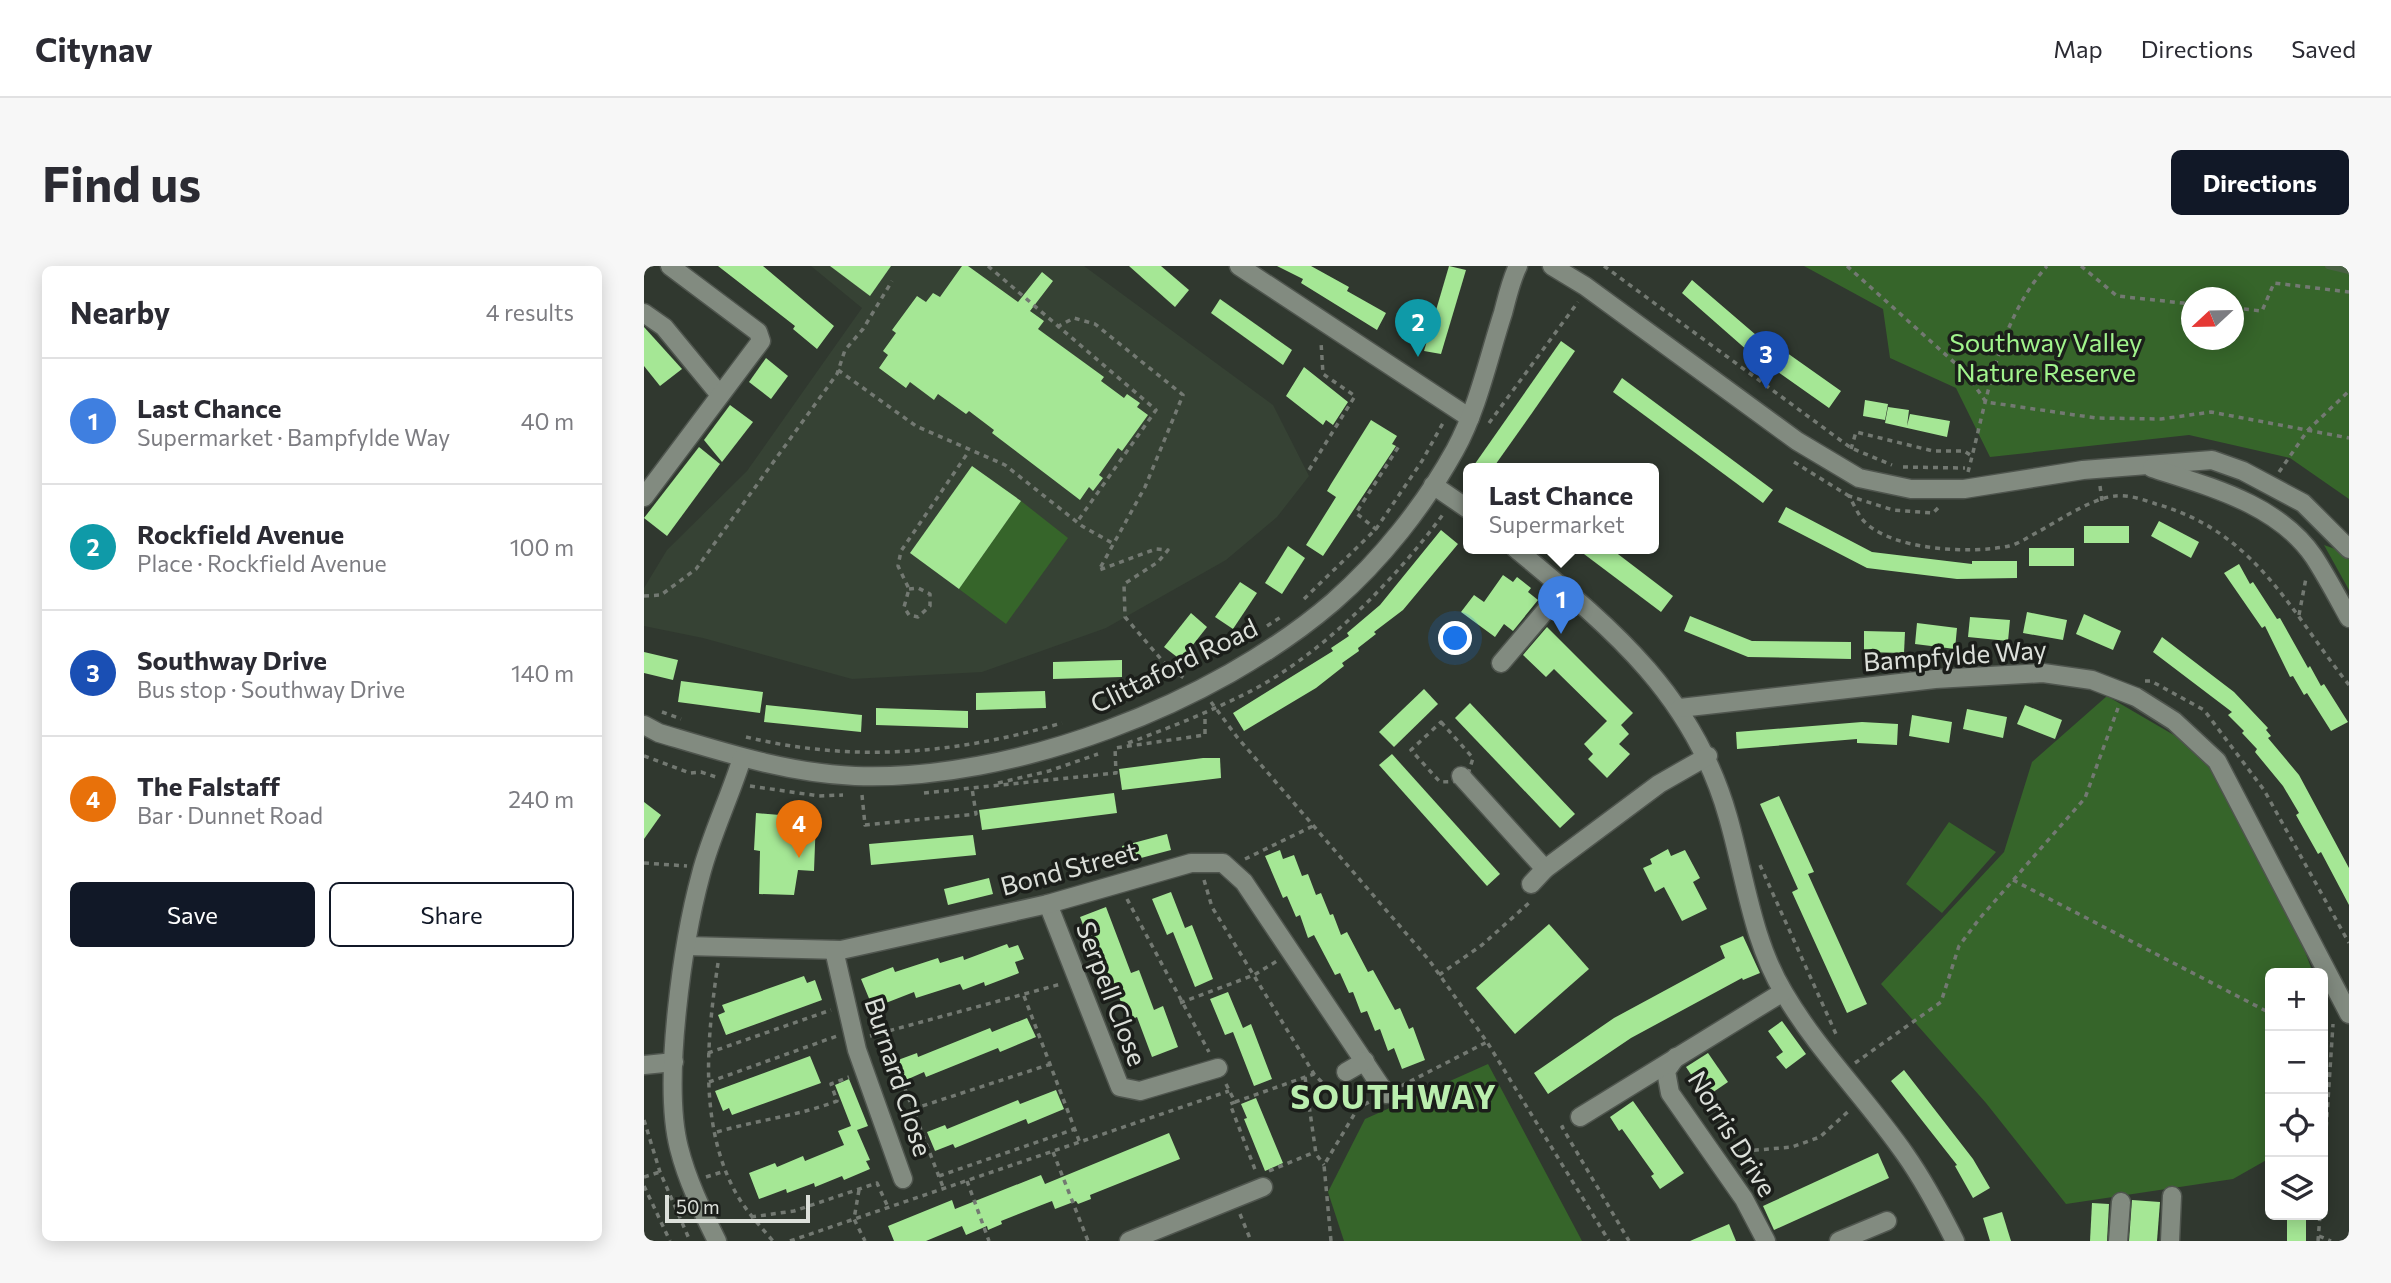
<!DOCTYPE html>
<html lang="en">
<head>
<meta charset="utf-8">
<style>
	:root { --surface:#fff; --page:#f7f7f7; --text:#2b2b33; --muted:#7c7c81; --line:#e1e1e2; --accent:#111827 }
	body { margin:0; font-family:Commissioner,sans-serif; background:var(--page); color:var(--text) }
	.controls { position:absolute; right:21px; bottom:21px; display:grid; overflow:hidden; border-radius:10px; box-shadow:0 4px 18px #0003 }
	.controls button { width:63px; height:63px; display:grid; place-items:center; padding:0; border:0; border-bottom:2px solid var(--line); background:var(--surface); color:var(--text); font:35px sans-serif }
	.compass { position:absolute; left:1537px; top:21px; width:63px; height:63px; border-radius:50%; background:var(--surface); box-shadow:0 4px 18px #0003; rotate:248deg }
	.scale { position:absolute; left:21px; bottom:18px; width:145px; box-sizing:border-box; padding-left:7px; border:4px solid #dce0da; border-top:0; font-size:19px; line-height:24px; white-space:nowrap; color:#dce0da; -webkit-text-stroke:5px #1b1e1a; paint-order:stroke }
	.you { position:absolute; left:812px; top:373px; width:24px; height:24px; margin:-18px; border:5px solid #fff; border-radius:50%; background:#1a73e8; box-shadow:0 0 0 10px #1a73e833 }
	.badge { display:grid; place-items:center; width:46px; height:46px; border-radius:50%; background:var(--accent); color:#fff; font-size:23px; font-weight:700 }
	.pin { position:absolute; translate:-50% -58px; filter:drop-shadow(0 2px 4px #0008) }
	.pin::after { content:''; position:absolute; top:37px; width:24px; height:21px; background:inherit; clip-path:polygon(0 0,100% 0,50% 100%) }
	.popup { position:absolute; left:819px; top:197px; width:196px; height:91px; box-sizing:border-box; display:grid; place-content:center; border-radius:10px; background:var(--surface); filter:drop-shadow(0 2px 5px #0005); font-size:23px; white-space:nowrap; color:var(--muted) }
	.popup b { font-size:26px; color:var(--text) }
	.popup::after { content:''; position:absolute; left:50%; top:100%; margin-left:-14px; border:14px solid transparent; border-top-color:var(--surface) }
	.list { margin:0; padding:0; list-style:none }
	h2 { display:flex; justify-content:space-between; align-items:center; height:91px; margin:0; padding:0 28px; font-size:30px }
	h2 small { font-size:23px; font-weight:400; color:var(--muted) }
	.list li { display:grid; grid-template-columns:46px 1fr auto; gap:21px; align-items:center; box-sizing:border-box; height:126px; padding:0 28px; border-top:2px solid var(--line) }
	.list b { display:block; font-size:26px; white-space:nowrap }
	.list p { margin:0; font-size:23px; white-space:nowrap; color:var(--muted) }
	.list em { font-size:23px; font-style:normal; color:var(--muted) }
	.actions { display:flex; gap:14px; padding:21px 28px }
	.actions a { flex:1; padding:16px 0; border:2px solid var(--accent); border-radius:10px; text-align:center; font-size:24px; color:var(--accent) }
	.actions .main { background:var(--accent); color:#fff }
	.icon { flex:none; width:38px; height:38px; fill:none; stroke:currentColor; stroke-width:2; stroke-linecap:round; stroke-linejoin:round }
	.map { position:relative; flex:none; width:1705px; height:975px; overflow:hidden; border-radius:10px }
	header { display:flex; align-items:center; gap:42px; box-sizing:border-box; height:98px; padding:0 35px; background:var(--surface); border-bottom:2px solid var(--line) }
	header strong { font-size:33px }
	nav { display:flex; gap:38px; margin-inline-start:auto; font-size:24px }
	.intro { display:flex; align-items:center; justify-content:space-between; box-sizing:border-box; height:168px; padding:0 42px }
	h1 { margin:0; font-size:49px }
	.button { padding:18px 32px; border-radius:10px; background:var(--accent); color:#fff; font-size:24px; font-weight:700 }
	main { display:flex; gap:42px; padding:0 42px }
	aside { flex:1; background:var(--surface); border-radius:10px; box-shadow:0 4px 18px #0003 }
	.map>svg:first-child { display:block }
</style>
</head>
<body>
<header>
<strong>Citynav</strong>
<nav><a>Map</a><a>Directions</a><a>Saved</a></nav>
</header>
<div class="intro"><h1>Find us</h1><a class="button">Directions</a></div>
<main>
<aside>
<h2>Nearby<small>4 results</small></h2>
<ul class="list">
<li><span class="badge" style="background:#3f7fe0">1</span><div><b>Last Chance</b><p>Supermarket · Bampfylde Way</p></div><em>40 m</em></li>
<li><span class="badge" style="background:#0f9aa8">2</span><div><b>Rockfield Avenue</b><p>Place · Rockfield Avenue</p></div><em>100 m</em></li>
<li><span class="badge" style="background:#1a4fb4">3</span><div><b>Southway Drive</b><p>Bus stop · Southway Drive</p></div><em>140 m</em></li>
<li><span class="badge" style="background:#e8710a">4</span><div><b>The Falstaff</b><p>Bar · Dunnet Road</p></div><em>240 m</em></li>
</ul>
<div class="actions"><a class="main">Save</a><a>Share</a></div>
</aside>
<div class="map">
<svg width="1705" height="975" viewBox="0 0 1705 975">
	<rect width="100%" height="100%" fill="#30382f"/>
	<path fill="#364234" d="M167,0h273l189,139 36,71 -32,41 -51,43 -120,68 -124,44 -130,7 -149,-41 -59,-12v-38l23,-38 80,-79 115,-163z"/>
	<g fill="#36652a" fill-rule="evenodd">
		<path d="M1160,0h545v233l-59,-41 -101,-23 -199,22 -34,-69 -66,-30 -7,-49zM1548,32h42v42h-42z"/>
		<path d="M377,235l47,37 -62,86 -47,-35z"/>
		<path d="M1680,279l25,9v36z"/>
		<path d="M1463,430l96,56 93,175 17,46h-43v185l-37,21 -167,25 -80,-101 -105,-119 123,-132 28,-90z"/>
		<path d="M1305,556l47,30 -54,61 -36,-29z"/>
		<path d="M844,798l94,177h-238l-16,-49 37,-73z"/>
	</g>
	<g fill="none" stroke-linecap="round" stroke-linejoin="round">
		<path stroke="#496143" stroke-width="6" d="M1684,0l21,5"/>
	</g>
	<g fill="#a5e795">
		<path d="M74,0h45l71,60 -17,23 -24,-20 2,-3z"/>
		<path d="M186,0h61l-21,30z"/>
		<path d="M318,0h6l50,36 24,-30 11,9 -23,30 14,10 -6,8 66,48 -3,4 23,17 3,-4 13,9 -3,4 11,8 -26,36 -4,-3 -19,27 4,3 -10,13 -4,-4 -9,13 -88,-67 2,-3 -25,-19 -3,3 -28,-20 -4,6 -24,-18 -4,6 -27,-20 9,-13 -5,-4 13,-18 -4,-3 25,-34 9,6 7,-9 7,4z"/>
		<path d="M485,0h32l28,24 -14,17z"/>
		<path d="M633,0h34l38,21 -2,4 39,22 -9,17 -76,-47 2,-4z"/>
		<path d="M805,0l17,4 -25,84 -17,-3z"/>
		<path d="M1048,14l78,67 3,-4 68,48 -12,17 -81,-57 -66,-58z"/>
		<path d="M576,33l72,51 -9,15 -72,-52z"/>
		<path d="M0,61l38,42 -22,17 -16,-20z"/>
		<path d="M917,75l14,10 -43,62 -39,55h-21z"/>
		<path d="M122,92l22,18 -17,23 -22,-17z"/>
		<path d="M660,101l44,35 -15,23 -7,-5 -3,5 -37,-29z"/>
		<path d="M978,112l151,112 -10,13 -150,-111z"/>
		<path d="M1221,134l23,4 -3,16 -22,-4z"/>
		<path d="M86,139l23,17 -31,40 -18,-22z"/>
		<path d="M1244,141l21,3 -2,16 3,-12 40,7 -3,16 -62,-14z"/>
		<path d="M727,154l26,16 -5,8 4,2 -73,110 -17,-11 30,-48 -9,-6 4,-7z"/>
		<path d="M55,181l21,17 -53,72 -23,-18z"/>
		<path d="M328,200l49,35 -62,88 -49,-36z"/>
		<path d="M1142,241l86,45 100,12v-3h45v17l-60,1 -90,-11 -89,-46z"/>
		<path d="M1515,255l40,21 -8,16 -40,-22z"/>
		<rect x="1440" y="260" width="45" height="17"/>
		<path d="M797,264l17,14 -55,66 -29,22 2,2 -18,14 1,3 -17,12 2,3 -28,22 -72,43 -11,-18 100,-62 -2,-3 18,-12 -2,-3 33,-28z"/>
		<path d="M644,280l17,12 -23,36 -17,-11z"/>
		<path d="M932,282h34l63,48 -12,16z"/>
		<rect x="1385" y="282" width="45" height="18"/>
		<path d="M1595,298l11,20 3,-2 24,37 3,-1 28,50 2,-2 11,20 3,-2 24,38 -17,9 -24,-38 -3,2 -11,-19 -3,1 -25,-51 -3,2 -38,-55z"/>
		<path d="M859,309l10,7 4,-5 14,11 -3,4 10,8 -25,31 -9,-7 -9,13 -34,-25 13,-17 10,7z"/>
		<path d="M596,316l17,11 -24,36 -18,-12z"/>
		<path d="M1383,346l40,8 -4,20 -40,-7z"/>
		<path d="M547,347l16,14 -26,33 -17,-13z"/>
		<path d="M1440,348l37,17 -8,19 -37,-16z"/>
		<path d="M1046,350l62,25 99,1v17l-103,-2 -64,-26z"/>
		<path d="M1326,351l40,3 -2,21 -40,-4z"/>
		<path d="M1273,357l40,5 -2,21 -40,-5z"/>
		<path d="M903,361l86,86 -12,12 8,9 -10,10 11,10 -23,24 -19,-19 5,-5 -9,-10 23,-23 -53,-52 -8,8 -23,-22z"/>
		<path d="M1220,365l41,1 -1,21 -40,-1z"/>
		<path d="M1518,371l72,55 34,36 -2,2 5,6 -3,2 31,37 50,93v37l-28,-53 -3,2 -22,-39 3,-2 -16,-27 -28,-34 2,-3 -15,-16 2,-2 -16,-16 4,-3 -79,-60z"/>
		<path d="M0,386l34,8 -5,20 -29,-7z"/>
		<path d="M478,394v17l-69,2v-17z"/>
		<path d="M37,415l82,11 -3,21 -82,-11z"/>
		<path d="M780,423l14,15 -44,43 -15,-15z"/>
		<path d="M401,425l1,17 -70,2v-17z"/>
		<path d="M826,437l105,111 -15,14 -105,-110z"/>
		<path d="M122,439l96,10 -1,17 -97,-10z"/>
		<path d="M1381,439l37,15 -7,19 -38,-15z"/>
		<path d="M232,442l92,3v17l-92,-3z"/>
		<path d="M1323,443l40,8 -4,21 -40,-9z"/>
		<path d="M1268,449l40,7 -3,21 -40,-7z"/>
		<path d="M1218,456l36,2 -1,21 -40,-2v-4l-120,10 -1,-17z"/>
		<path d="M748,488l108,120 -13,12 -108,-121z"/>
		<path d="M559,492h17l1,20 -99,12 -3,-21z"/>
		<path d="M470,527l3,20 -135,17 -3,-20z"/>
		<path d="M1135,530l35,76 -6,2 59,130 -20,9 -55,-121 6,-3 -38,-85z"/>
		<path d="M0,536l17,13 -17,24z"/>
		<path d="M112,547l60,5 -2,53 -16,-1 -4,25 -35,-1 1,-43 -6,-1z"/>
		<path d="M523,568l4,16 -45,12 -4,-16z"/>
		<path d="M329,569l3,20 -105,10 -2,-21z"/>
		<path d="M1024,583l3,7 14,-6 15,28 -7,4 14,27 -25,12 -18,-34 -9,5 -12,-24 9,-4 -2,-5z"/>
		<path d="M636,584l3,9 11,-4 8,21 6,-2 8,21 5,-2 9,22 3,-1 8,21 6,-3 21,40 5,-2 22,40 5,-2 9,21 4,-2 12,33 -23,9 -8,-21 -6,3 -8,-22 -5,2 -8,-20 -6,2 -8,-21 -4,1 -9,-20 -5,2 -21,-40 -6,3 -8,-23 -4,2 -9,-21 -4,2 -18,-42z"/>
		<path d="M345,612l4,16 -45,11 -4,-16z"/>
		<path d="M527,626l14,36 7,-3 21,54 -18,8 -22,-55 -6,3 -15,-36z"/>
		<path d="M462,641l25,66 8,-3 15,40 9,-4 15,41 -26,10 -15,-40 -9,4 -15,-40 -7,3 -26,-67z"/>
		<path d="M905,658l40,45 -74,65 -39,-46z"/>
		<path d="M1099,670l17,37 -17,7 -1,-2 -111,60 -83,56 -14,-21 80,-55 111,-60 -5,-12z"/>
		<path d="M363,678l2,4 9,-3 6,14 -9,3 4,11 -34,13 -1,-4 -21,8 -3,-6 -44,14 -2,-6 -41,16 -12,-29 32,-12 2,5 43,-14 2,5 23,-7 1,4z"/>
		<path d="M160,710l3,7 8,-3 7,20 -96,35 -8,-20 7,-3 -3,-7z"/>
		<path d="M584,726l15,36 8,-4 21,55 -18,7 -21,-54 -8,3 -15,-36z"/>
		<path d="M383,752l9,19 -36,15 -2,-4 -72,29 -2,-5 -18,8 -8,-20 19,-7 1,4 72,-29 2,4z"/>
		<path d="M1138,755l24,33 -20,15 -10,-12 7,-5 -15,-21z"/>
		<path d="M1064,787l20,29 -22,15 -20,-30z"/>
		<path d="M166,790l11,27 -89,32 -3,-7 -6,3 -8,-20z"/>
		<path d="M1260,804l69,89 17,29 -17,10 -18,-32 2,-1 -66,-84z"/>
		<path d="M205,813l19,47 -11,4 13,30 -4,1 4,8 -26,11 -2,-4 -27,11 -1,-4 -27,10 -1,-4 -27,10 -10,-26 26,-10 2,4 26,-11 2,5 39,-16 -6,-14 13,-5 -16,-41z"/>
		<path d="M412,824l8,19 -36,15 -2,-5 -71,29 -2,-4 -18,7 -8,-19 18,-7 2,4 71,-29 2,4z"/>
		<path d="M612,832l27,65 -18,8 -21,-52 3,-1 -6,-14z"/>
		<path d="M989,835l51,72 -24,16 -9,-13 3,-2 -32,-45 -3,2 -9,-14z"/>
		<path d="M525,867l11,26 -90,36 1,4 -13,5 -2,-3 -21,8 -3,-8 -51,20 1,3 -14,6 -1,-4 -21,9 -4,-9 -36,15h-32l-6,-15 64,-26 3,9 86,-34 4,9z"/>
		<path d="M1234,887l11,25 -115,52 -11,-24z"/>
		<path d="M1488,934l28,2 -3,39h-28z"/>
		<path d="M1448,937l17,1 -2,37h-17z"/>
		<path d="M1358,946l9,29h-21l-7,-23z"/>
		<rect x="1643" y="949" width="19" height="26"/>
		<path d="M1085,958l7,17h-46z"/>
	</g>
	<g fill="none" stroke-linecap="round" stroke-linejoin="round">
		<defs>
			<g id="minor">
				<path d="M595,0l231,152"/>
				<path d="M908,0l33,20 212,155 62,37 52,11h53l119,-19 129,-10 31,11 60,32 46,46"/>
				<path d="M0,47l20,14 56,68"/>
				<path d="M1508,202c58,19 126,36 162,89 13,20 24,41 35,61"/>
				<path d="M789,219l35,24"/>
				<path d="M0,231l117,-156 -3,-9 -88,-66"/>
				<path d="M871,282c95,79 178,145 213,269 17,59 24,123 56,176 34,58 83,106 121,161 19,27 35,57 50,87"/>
				<path d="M857,397l63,-74"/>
				<path d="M1036,442l255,-29 108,-6 49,7 44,17 38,24 43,40 132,253"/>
				<path d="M0,459l15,8c64,19 128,40 196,43 157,6 359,-72 478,-174 48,-42 91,-96 122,-152 23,-42 33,-91 48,-137 4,-15 8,-33 15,-47"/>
				<path d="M817,510l84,93"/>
				<path d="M887,618l14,-15 114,-85 49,-28"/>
				<path d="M404,638l72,183 20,4 78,-23"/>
				<path d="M42,680l155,4 207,-46 143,-41h32l21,19 142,212"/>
				<path d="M190,684l23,100 46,129"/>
				<path d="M1032,791l-10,14 4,22 74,106 22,42"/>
				<path d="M0,799l30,-3"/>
				<path d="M702,806l19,-11"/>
				<path d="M936,851l203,-125"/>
				<path d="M73,975c-15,-30 -30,-61 -38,-93 -17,-66 4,-208 22,-274 10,-39 29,-77 41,-116"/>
				<path d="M485,975l134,-54"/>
				<path d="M1195,975l48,-20"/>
				<path d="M1474,975l3,-39"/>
				<path d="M1526,975l2,-45"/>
			</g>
		</defs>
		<use href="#minor" stroke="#4f554e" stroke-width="21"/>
		<g stroke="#737972" stroke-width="3.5" stroke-dasharray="5 5" stroke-linecap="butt">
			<path d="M344,0l168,144 -79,112"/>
			<path d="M960,0l247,182 41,17"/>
			<path d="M1203,0l119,107 20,29 110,16 65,1 50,-7 138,26"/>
			<path d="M1437,0l36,30 75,8"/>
			<path d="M1590,42l28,3 12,-28 75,9"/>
			<path d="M413,61l17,-9 21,6 88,71 -38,92 -46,83 57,-21 12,1 -10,12 -34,22 1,33 41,48 18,13"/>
			<path d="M194,104l78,56 89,39 77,61 32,18"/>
			<path d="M845,157l89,-121"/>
			<path d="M1207,183l5,-17 77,19h31l8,5"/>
			<path d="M1150,196l55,34"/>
			<path d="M1259,201l62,1"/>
			<path d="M665,204l46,-74 -32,-22 -2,-32"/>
			<path d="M1324,206c19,-71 29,-150 79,-206"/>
			<path d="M1635,206l29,-42 41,-39"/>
			<path d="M1456,220l2,15"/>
			<path d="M1294,242l-5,5 -40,-3 -44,-14c4,7 8,16 13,23 27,32 110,35 147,27 10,-2 20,-10 29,-14 20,-11 54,-34 77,-36 11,-2 30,4 41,8 100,28 134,107 193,181"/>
			<path d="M733,264l-21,-17 43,-67"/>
			<path d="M265,323l9,-1 12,6v12l-12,11 -9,-2 -5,-8 5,-18 -11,-23 3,-15 68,-100"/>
			<path d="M0,330l17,-1 35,-26 141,-195 8,-24 18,-21 29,-48"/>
			<path d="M660,333l72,-70 46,-68 21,-38"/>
			<path d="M1655,349l7,-37"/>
			<path d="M623,360l14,-9"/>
			<path d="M1501,415h6l53,29 60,80 85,153"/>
			<path d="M567,436l26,35 192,223 58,82 122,199"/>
			<path d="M18,446l19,7"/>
			<path d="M797,456l32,36 -7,23 -26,1 -29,-32z"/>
			<path d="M102,471c108,26 209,17 316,-14"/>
			<path d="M484,477c41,-15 81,-31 119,-50 74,-37 149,-114 197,-180"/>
			<path d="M0,490l46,17 11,-1 18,6"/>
			<path d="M354,517l51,-12 49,-17"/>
			<path d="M106,520l69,10 24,-1"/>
			<path d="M280,527l192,-20 -1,-25 90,-13v-23"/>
			<path d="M218,529l3,30 111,-11 -4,-26"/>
			<path d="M601,593l68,-33"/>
			<path d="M0,597l43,3"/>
			<path d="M1116,599l76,169"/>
			<path d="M560,614l8,27 102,167 20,21 26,12"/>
			<path d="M1369,614l257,133"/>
			<path d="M483,633l82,153"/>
			<path d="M74,697c-11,75 -20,163 19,232 10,17 23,31 36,46"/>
			<path d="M795,709l43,-30 48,-43"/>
			<path d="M380,730l56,147"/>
			<path d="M536,737l74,-28 23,-14"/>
			<path d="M239,766l60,155"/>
			<path d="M226,770l191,-52"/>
			<path d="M1679,775l9,4"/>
			<path d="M64,787l123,-43"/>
			<path d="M1211,797l86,-61 18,-56 21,-28 105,-120 33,-90"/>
			<path d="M661,811l11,77 8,11"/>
			<path d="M65,816l128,-46"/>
			<path d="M582,818l9,18 79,-28"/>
			<path d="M757,820l86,-44"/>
			<path d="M591,836l-5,2 26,68"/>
			<path d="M269,843l138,-45"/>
			<path d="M0,854l16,52 30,69"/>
			<path d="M920,860l-2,1 67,114"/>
			<path d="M73,866c40,-12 81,-16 120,-31l-6,-17 18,-7"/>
			<path d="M409,886l35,89"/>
			<path d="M1090,886l58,-5 28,-10 31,-28"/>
			<path d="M625,905l46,-19"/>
			<path d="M295,910l136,-47"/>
			<path d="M0,911l16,-5"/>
			<path d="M62,911l19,-6"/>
			<path d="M1679,911l10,-153"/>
			<path d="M323,915l22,60"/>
			<path d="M0,920l26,55"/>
			<path d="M215,924l-5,29 11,22"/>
			<path d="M596,948l11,27"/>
			<path d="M107,951l43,-6 83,-28 10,22"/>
			<path d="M1675,970l12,5"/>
			<path d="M146,975l439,-150"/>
			<path d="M687,975l-7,-76 34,-57 11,-6"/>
			<path d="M1674,975l2,-26"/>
		</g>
		<use href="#minor" stroke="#828b80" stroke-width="18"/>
	</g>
	<g text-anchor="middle" stroke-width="7" stroke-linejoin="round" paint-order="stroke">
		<g font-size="26" fill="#a1f48c" stroke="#1b1e1a">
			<text x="1402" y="86">Southway Valley<tspan x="1402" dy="30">Nature Reserve</tspan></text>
		</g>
		<g font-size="26" fill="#dce0da" stroke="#1b1e1a">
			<text transform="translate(1311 390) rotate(-4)" y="9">Bampfylde Way</text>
			<text transform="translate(530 400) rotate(-26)" y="9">Clittaford Road</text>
			<text transform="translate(425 603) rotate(-15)" y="9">Bond Street</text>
			<text transform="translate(467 728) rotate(69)" y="9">Serpell Close</text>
			<text transform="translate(254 811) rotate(72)" y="9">Burnard Close</text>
			<text transform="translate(1088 868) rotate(58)" y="9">Norris Drive</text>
		</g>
		<g font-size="33" font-weight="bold" letter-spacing="2" fill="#baeeae" stroke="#1b1e1a">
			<text x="750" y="843">SOUTHWAY</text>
		</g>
	</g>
</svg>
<div class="controls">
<button>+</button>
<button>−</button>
<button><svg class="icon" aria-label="locate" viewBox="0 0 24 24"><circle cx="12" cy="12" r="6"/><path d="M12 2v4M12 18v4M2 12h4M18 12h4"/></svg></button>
<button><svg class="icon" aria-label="layers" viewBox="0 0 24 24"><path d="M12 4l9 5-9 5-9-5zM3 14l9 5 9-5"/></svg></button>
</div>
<svg class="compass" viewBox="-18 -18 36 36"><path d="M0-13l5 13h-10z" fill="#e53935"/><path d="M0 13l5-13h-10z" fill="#7c7c81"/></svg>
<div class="scale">50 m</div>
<div class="you"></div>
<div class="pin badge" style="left:917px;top:368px;background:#3f7fe0">1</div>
<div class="popup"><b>Last Chance</b>Supermarket</div>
<div class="pin badge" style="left:774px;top:91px;background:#0f9aa8">2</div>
<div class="pin badge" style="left:1122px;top:123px;background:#1a4fb4">3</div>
<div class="pin badge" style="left:155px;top:592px;background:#e8710a">4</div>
</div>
</main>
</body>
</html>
